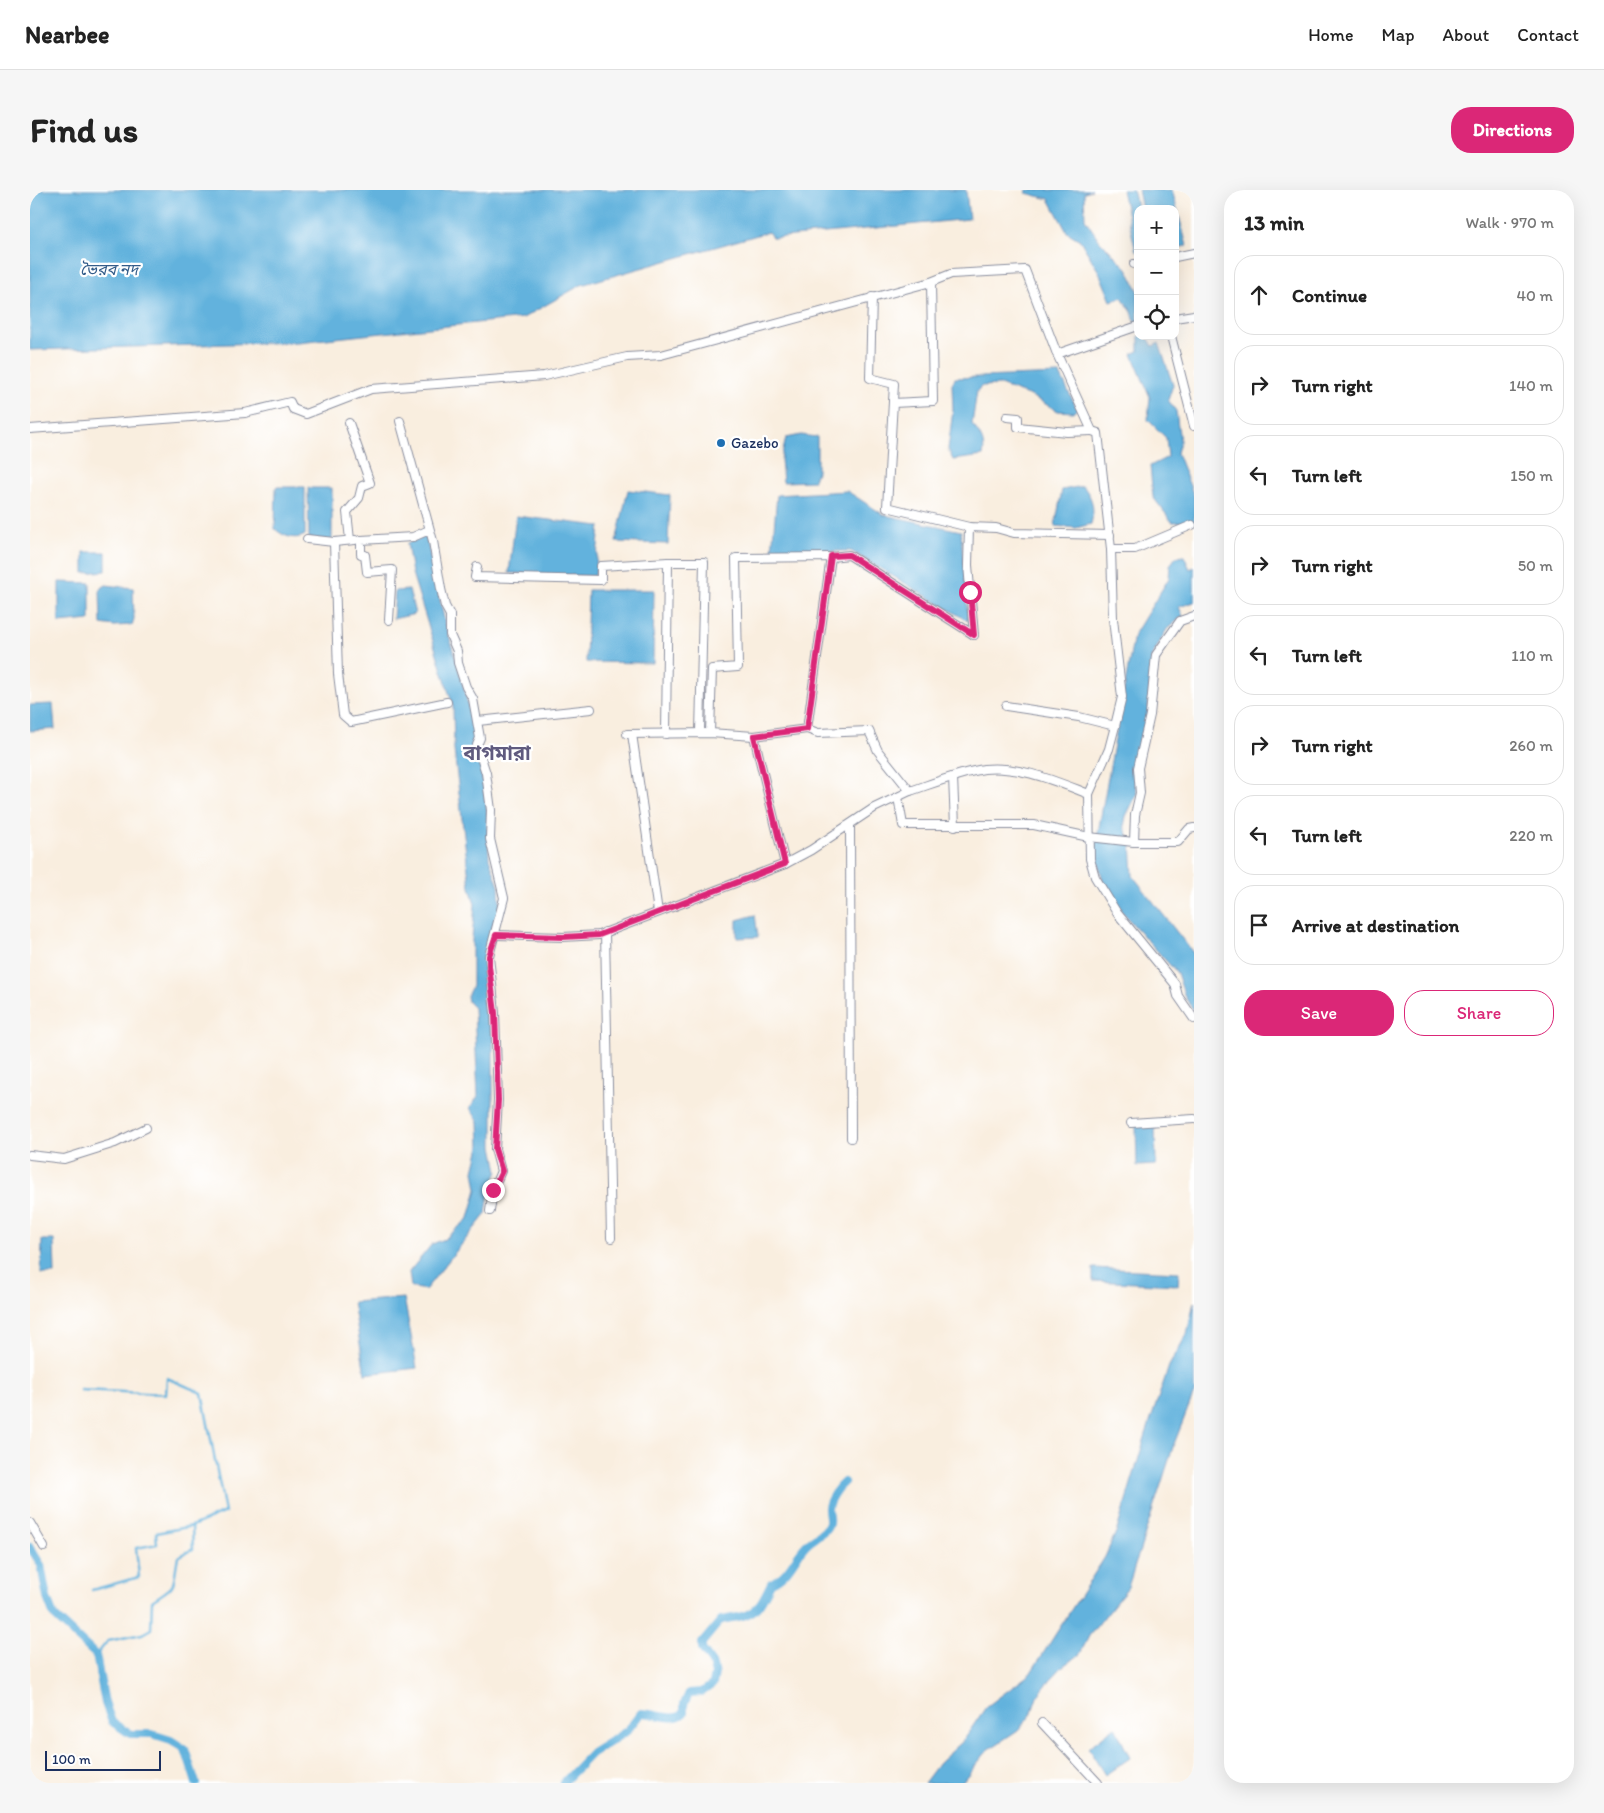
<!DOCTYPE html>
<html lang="en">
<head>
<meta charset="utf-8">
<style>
	:root { --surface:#fff; --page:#f6f6f6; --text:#222; --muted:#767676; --line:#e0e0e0; --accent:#db2777 }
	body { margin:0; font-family:Itim,"Noto Sans Bengali",sans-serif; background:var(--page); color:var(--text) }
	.controls { position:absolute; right:15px; top:15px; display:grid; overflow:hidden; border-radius:10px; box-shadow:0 5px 20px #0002 }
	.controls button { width:45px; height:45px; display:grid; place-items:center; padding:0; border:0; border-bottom:1px solid var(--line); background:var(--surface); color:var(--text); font:25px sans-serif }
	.scale { position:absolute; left:15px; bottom:12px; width:116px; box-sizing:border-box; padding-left:5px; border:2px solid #1b2f5e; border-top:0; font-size:14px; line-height:18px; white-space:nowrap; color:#1b2f5e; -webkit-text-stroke:4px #fff; paint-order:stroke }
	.stop { position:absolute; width:15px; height:15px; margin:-11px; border:4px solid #db2777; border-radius:50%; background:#fff }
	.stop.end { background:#db2777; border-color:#fff; box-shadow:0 1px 5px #0008 }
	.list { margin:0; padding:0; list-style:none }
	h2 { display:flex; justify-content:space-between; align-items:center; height:65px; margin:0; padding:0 20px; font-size:21px }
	h2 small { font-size:16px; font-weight:400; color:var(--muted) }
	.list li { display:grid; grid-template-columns:32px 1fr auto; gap:15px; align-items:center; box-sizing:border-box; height:80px; margin:0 10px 10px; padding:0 10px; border:1px solid var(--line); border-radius:20px }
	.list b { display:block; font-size:19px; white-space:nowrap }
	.list em { font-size:16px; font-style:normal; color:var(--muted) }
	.actions { display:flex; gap:10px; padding:15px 20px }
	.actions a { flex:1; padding:11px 0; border:1px solid var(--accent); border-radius:20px; text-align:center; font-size:18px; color:var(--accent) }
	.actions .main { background:var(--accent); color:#fff }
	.icon { flex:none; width:28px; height:28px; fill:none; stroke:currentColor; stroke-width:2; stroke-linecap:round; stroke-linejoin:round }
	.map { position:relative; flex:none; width:1164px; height:1593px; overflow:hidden; border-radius:20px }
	header { display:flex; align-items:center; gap:30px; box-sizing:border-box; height:70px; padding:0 25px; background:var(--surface); border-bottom:1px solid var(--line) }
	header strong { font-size:24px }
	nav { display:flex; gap:28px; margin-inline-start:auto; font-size:18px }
	.intro { display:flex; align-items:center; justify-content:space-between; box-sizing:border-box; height:120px; padding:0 30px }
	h1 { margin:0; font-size:35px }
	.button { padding:12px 22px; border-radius:20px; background:var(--accent); color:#fff; font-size:18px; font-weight:700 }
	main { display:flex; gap:30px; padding:0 30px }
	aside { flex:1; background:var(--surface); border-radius:20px; box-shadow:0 5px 20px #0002 }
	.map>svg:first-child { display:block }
</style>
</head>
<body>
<header>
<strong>Nearbee</strong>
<nav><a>Home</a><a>Map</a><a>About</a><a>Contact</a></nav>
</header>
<div class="intro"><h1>Find us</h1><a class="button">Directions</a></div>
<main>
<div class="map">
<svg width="1164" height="1593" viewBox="0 0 1164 1593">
	<rect width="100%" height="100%" fill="#fff"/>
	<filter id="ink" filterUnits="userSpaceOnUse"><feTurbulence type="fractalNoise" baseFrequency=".02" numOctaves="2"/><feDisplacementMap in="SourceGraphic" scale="10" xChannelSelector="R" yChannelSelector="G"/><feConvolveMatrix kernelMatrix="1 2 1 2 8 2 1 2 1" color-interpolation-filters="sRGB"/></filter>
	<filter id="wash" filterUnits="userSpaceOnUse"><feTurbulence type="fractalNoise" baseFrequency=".0096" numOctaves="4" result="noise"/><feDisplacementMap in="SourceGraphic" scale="20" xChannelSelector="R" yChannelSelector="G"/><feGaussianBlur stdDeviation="1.12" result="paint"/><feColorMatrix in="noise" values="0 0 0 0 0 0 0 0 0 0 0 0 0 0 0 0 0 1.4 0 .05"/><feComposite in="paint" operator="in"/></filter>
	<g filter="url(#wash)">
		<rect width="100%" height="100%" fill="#f9eedf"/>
		<g fill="#62b2dd" stroke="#3e709e">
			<path d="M0,0h936l3,29 -196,19 -5,-6 -187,53 -58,33 -225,24 -268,8z"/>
			<path d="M996,0h66l-8,2 1,27 14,21 28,28 11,22v41l-6,-19 -10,-15 -11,4 -12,-29 -19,-32 -13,-8 -18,-33 -23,-6z"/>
			<path d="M1092,0h11l5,20v41l-2,1z"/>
			<path d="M1108,0h34l15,56 -12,2v-39h-33z"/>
			<path d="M1109,146h8l6,10 6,-3 14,42 -5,15 8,11 4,30 -3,12 17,43v26h-22l-19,-25 -3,-31 18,-9 -2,-19 -18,-18 2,-23 -18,-43 7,-3z"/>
			<path d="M1030,184l17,35 -3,3 -16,-1 -27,-15 -31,-11 -18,1 -5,5 -5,33c8,11 14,18 11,32l-30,4 -5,-11 5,-39 -1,-26 3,-6z"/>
			<path d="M771,245l16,2v35l-4,9 -30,1 -2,-23 5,-21z"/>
			<path d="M1053,296c10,12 12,23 8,38l-15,4 -21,-2 7,-36z"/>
			<path d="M246,297h29v48c-10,6 -22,1 -30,-6z"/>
			<path d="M278,298h24v52l-23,-2z"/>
			<path d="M598,300l42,5 -2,49 -52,-2z"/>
			<path d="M817,301l37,24 77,16 7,90 -117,-70h-79l5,-56z"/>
			<path d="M486,326l84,10 -5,50 -86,-3z"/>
			<path d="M396,347l18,81 21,74 15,71 7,49 2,46 10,28 1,21 -9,23 -4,33 6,75v108l5,25 -9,22 -3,21 -61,76 -14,-3 -2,-15 23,-28 13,-5 24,-21 8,-29 -3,-18 6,-25 -1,-24 -9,-14 8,-12 -4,-88 -6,-6 -1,-6 5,-10v-47l3,-35 -5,-17 -16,-137 -1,-44 -41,-133 -5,-30z"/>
			<path d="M54,362h22v19l-22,2z"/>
			<path d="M1154,366l6,13 4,-2v35l-15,5 4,9 -16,13 -16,29 -3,55 -9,28 -4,43 2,10 -11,22 -2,10 7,16 2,34 61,78v57l-9,-14 -8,-24 -56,-62 -18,-30 -8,-32 39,-214 35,-57 1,-13 6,-8z"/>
			<path d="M29,392l31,1v37l-31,3z"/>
			<path d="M76,395l27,3 1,31 -2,6 -18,1 -13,-2 -1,-35z"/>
			<path d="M379,400l6,24 -22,5 2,-28z"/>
			<path d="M558,400h66l-1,73 -67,-1z"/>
			<path d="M23,514l2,25 -25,2v-26z"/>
			<path d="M725,725l3,22 -21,1v-18z"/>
			<path d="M1106,935h19l1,40 -19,1z"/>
			<path d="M12,1050h12l1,34h-14z"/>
			<path d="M1063,1078l86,4 -1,13 -85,-4z"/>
			<path d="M374,1108l13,70 -52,6 -12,-72z"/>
			<path d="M1164,1112v91l-20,51 -46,143 -39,49 -9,18 -17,12 -13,14 -13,17 -6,18 -13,15 -30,20 -27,33h-37l15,-20 23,-21 24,-35 44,-33 75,-117 12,-27 29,-96 23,-68 18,-32z"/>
			<path d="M1085,1537l15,31 -25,17 -17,-27z"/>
		</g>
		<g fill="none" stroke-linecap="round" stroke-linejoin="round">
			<g stroke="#62b2dd" stroke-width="2.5">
				<path d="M50,1200l86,4 1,-16 35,15 23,119 -33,14"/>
				<path d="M62,1400l47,-13 -3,-29 21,-4 -1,-11 36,-7 1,23 -15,8c-7,31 3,25 -26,44l-1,28 -9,5 -34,7 -12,14"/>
			</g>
			<g stroke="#62b2dd" stroke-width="8">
				<path d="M0,1357l11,18 6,33 7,18 42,39 9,48 7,19 18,12h22l19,6 14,9 11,34"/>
				<path d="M533,1593l29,-30 35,-22 14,-18c14,0 33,10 43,0v-9l5,-11 13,-1 11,-8 2,-11 -3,-10 -10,-14v-6l19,-23c33,-5 35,-6 50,-37 20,-8 23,-28 38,-41 7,-6 18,-10 20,-19 1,-4 -1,-10 -1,-15 1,-9 10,-21 16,-26"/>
			</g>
		</g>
	</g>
	<g filter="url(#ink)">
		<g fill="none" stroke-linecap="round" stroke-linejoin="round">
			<defs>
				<g id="minor">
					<path d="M1145,67l19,-4"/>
					<path d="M1104,74h4"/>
					<path d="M842,107l-2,81 24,6 -7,123 82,20 27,1 18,5 96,2"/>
					<path d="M1145,128l19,-3"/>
					<path d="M1141,146l23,90"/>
					<path d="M1027,164l35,77 6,2 13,116h24l57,-24"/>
					<path d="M863,213l40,-2 -2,-119"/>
					<path d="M977,227l11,1v9l49,5 25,-1"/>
					<path d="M370,231l33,120 8,48 4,17 5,9v20l7,16 1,12 8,24 7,12 7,39 -3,7 9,28 5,37 -1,29 14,59 -15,58 6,57 3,87 -3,49 6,22 -8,19 -3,21"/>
					<path d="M319,233l21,60 -8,3 -3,12 -12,14 3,28"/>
					<path d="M0,239l215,-16 45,-11 3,7 13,5 65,-25 173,-13 83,-19 34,-2 270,-73 20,-8 74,-4 32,84 81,-28"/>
					<path d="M939,337l-1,38 6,70"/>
					<path d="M277,349l27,3 21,-2"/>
					<path d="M304,352l4,132 5,41 8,7 96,-20"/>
					<path d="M801,367l18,-2 125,80"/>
					<path d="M447,377l-2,10 126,3v-14l67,-4"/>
					<path d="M359,430l3,-50 -25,2 -2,-17 -4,-1v-14l52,-3 16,-7"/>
					<path d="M976,516l73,11 36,9 7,-29 -9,-78 -2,-70"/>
					<path d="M448,531l113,-12"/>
					<path d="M1085,536l-6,23 -20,45 1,65 5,18 22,36 58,71 3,12 16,23"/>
					<path d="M680,543l2,-64 26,-2 -2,-109 95,-1 -24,172"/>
					<path d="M597,544l83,-1 44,3 53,-7 11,4 51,-2 9,20 32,40 -36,17 -63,42 -26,14"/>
					<path d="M602,544l26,178"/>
					<path d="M636,544l2,-172h36l-4,171"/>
					<path d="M923,587l2,49"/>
					<path d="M880,601c24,-8 49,-18 74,-22 35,-4 73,13 105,25"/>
					<path d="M868,607l5,28h131l55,12 45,5h44l11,-13 5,-1"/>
					<path d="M820,635l1,313"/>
					<path d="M1104,652l1,-27 5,-22 -2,-25 12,-53 6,-60 24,-34 14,-5"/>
					<path d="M575,742l6,306"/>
					<path d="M466,745l67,2 36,-2 186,-71 -31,-128"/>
					<path d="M1101,933l63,-4"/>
					<path d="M0,965l34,4 51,-16 31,-15"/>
					<path d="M0,1333l14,24"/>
					<path d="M1012,1533l56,60"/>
				</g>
			</defs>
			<use href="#minor" stroke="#8a8e9e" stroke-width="10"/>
			<use href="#minor" stroke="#fff" stroke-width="8"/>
		</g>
	</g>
	<g fill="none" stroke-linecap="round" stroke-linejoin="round" filter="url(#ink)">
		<path stroke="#db2777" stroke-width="6" d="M463,1000l9,-19 -7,-22 3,-49 -3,-87 -6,-47v-10l7,-21 67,2 36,-2 186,-71 -31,-128 53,-7 24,-173 18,-1 125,80 -4,-43"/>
	</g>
	<circle fill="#1f6fb2" stroke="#fff" stroke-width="2" cx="691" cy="253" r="5"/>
	<g text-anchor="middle" stroke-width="4.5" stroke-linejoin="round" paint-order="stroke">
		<g font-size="15" fill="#1b2f5e" stroke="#fff" text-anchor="start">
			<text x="701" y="258">Gazebo</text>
		</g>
		<g font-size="16" font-style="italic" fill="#345d8a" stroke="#fff">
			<text x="79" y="85">ভৈরব নদ</text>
		</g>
		<g font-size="20" font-weight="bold" fill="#605b7f" stroke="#fff">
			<text x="467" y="570">বাগমারা</text>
		</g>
	</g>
</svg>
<div class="controls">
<button>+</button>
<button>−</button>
<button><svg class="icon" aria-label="locate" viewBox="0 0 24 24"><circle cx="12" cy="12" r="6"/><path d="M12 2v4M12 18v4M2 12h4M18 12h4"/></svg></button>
</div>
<div class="scale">100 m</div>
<div class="stop" style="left:940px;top:402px"></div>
<div class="stop end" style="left:463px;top:1000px"></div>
</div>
<aside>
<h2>13 min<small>Walk · 970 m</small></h2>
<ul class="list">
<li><svg class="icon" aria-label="ahead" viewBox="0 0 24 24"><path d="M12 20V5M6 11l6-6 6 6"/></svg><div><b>Continue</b></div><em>40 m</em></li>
<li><svg class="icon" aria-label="right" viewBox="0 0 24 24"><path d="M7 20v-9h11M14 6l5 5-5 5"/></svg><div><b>Turn right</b></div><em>140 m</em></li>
<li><svg class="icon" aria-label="left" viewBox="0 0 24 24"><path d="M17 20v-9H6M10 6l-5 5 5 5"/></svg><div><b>Turn left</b></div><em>150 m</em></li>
<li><svg class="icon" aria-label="right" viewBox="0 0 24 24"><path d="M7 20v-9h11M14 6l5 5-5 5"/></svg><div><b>Turn right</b></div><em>50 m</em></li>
<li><svg class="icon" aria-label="left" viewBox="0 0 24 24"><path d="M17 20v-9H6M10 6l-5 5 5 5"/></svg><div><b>Turn left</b></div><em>110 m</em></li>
<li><svg class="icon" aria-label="right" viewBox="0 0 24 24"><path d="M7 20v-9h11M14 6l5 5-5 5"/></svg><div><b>Turn right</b></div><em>260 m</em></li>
<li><svg class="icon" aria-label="left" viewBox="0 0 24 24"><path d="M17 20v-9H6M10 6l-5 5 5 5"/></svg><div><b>Turn left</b></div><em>220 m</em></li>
<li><svg class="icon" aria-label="arrive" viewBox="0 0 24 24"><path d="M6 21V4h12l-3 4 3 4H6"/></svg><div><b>Arrive at destination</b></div></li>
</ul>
<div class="actions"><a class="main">Save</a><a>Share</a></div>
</aside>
</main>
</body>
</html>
